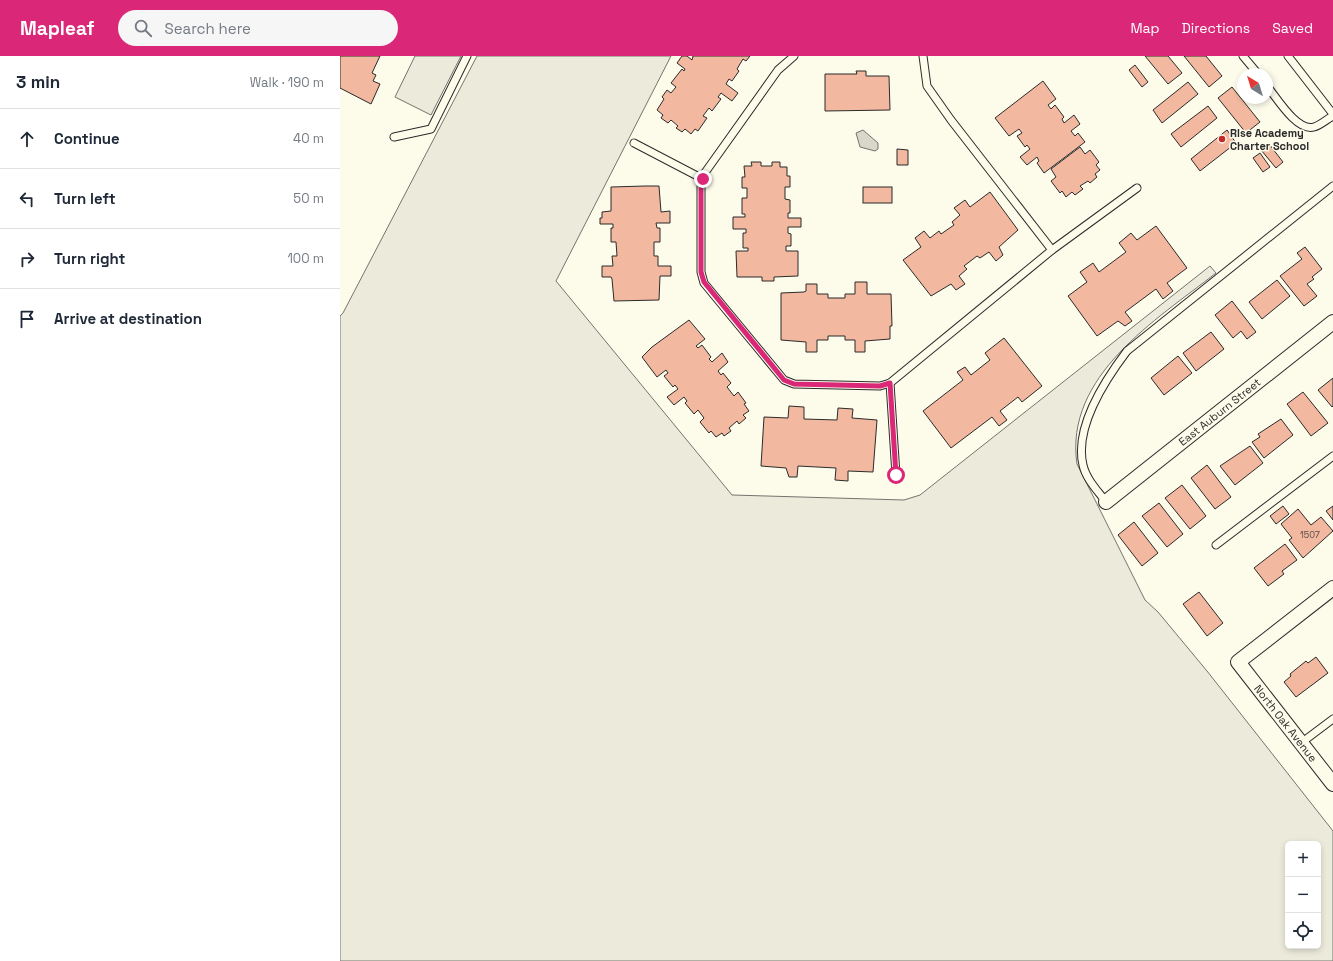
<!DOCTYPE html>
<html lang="en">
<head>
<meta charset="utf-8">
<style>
	:root { --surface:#fff; --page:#f6f6f7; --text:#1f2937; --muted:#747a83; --line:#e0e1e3; --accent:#db2777 }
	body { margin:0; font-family:"Space Grotesk",sans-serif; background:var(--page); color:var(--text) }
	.controls { position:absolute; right:12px; bottom:12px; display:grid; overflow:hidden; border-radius:6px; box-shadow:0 2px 6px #0003 }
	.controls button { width:36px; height:36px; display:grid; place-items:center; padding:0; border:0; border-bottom:1px solid var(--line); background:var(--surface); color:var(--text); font:20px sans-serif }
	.compass { position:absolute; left:897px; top:12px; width:36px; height:36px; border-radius:50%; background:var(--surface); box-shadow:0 2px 6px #0003; rotate:322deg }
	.stop { position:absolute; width:12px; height:12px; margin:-9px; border:3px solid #db2777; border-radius:50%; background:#fff }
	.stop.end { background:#db2777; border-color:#fff; box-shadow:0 1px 4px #0008 }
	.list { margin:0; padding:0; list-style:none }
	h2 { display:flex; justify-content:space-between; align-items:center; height:52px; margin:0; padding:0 16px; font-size:17px }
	h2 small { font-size:13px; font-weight:400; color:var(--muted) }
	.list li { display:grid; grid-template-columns:26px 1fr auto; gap:12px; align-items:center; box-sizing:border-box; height:60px; padding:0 16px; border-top:1px solid var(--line) }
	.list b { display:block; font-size:15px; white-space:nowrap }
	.list em { font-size:13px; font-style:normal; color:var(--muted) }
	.icon { flex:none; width:22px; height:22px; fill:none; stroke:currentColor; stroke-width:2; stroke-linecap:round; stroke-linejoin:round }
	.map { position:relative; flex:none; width:993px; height:905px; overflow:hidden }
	header { display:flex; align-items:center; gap:24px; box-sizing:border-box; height:56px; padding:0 20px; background:var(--accent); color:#fff }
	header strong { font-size:19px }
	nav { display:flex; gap:22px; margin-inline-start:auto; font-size:14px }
	.search { width:280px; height:36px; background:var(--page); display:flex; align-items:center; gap:10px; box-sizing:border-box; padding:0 14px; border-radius:22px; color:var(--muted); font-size:15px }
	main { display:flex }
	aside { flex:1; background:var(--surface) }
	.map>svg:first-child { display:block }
</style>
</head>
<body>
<header>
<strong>Mapleaf</strong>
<div class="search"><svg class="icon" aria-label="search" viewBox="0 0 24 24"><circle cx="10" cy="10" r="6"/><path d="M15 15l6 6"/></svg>Search here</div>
<nav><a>Map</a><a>Directions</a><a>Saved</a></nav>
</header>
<main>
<aside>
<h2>3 min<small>Walk · 190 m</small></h2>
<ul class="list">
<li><svg class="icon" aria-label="ahead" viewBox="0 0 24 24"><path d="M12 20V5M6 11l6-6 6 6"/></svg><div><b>Continue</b></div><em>40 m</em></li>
<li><svg class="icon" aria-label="left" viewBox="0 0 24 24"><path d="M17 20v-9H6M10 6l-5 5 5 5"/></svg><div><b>Turn left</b></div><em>50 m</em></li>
<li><svg class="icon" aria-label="right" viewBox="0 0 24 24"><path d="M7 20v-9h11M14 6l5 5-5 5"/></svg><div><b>Turn right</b></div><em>100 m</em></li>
<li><svg class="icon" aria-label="arrive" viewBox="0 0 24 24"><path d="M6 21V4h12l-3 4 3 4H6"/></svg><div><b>Arrive at destination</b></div></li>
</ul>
</aside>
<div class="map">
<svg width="993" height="905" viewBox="0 0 993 905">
	<rect width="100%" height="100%" fill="#fdfbea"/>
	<path fill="#ecebdb" stroke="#74746e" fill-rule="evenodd" d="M137,0h194l-115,225 176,214 172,5 16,-5 290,-229 6,7c-60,47 -152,103 -139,191l68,136 13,12 49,59 126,160v130h-993v-645l3,-3zM948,788h30v102h-30z"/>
	<path fill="#eceadb" stroke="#74746e" d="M75,0h46l-30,59 -36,-18z"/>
	<path fill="#d8d7c9" stroke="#74746e" d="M523,74l15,13v6l-3,2 -15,-4 -4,-14z"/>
	<g fill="#f2b8a0" stroke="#2b2b2b">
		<path d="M0,0h40l-8,17 4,2 -3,6 7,3 -9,20 -31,-16z"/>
		<path d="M342,0h5l5,4 1,-4h57l-4,5 -3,-2 -6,10 2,2 -7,10 -3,-2 -3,5 12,9 -6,8 -11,-8 -3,4 3,2 -9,12 -3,-3 -6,8 4,2 -9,13 -3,-2 -4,5 -6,-5 -3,3 -6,-4 2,-2 -7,-6 -3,3 -7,-5 2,-3 -6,-5 7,-11 -2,-2 5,-7 4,3 5,-6 -5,-4 11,-14 2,2 1,-2 -8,-6z"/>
		<path d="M805,0h23l14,17 -14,11z"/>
		<path d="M844,0h22l16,20 -13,11z"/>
		<path d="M795,9l13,17 -6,5 -13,-17z"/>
		<path d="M516,15h10v5h23l1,34 -65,1v-37h32z"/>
		<path d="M703,25l13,18 -8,6 3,4 4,-4 9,12 -2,2 2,4 10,-8 6,9 -9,7 4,5 3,-3 7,9 -41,31 -7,-10 2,-2 -2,-4 -10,8 -7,-8 10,-8 -3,-4 -2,2 -8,-11 5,-3 -3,-4 -10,7 -14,-18z"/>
		<path d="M848,26l10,12 -36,29 -9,-13z"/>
		<path d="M892,31l28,35 -14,11 -28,-35z"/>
		<path d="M868,50l9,12 -36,29 -10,-13z"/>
		<path d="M887,74l9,13 -36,28 -9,-12z"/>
		<path d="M929,88l14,18 -7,6 -15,-18z"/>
		<path d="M740,91l5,7 5,-4 9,12 -3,3 4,5 -5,4 2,3 -7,6 -2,-2 -8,5 3,3 -8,6 -3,-3 -6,5 -4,-6 -2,2 -9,-12 5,-4 -5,-8z"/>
		<path d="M557,93l11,1v15h-11z"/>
		<path d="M920,97l10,14 -7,5 -10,-14z"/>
		<path d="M411,106h10v4h11v-4h8v5h7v9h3v11h-5v12l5,1v13h-2v5h13v9h-13v6l3,1v12h-5v5h12v25l-24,1v4h-12v-4h-25l-1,-26h12v-3h-5v-15h3v-4h-13v-12h12v-3h-3v-16h5v-10h-5v-11h3l-1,-11h8z"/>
		<path d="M305,130h14l2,26 9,-1v12h-14l1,5h3v14h-6v14h4v10h13v10h-11l-1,24 -45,1 -2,-22 -1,-2h-9v-11h11l-1,-10h5l-1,-14h-5v-14h2v-4h-13v-6h2v-6l9,-1v-24z"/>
		<rect x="523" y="131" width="29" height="16"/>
		<path d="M650,136l28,38 -19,17 4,8 -7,6 -7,-9 -9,6 -3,-2 -13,10 3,3 -8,7 6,8 -9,6 -5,-6 -20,12 -28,-36 18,-13 -6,-9 9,-7 6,7 9,-7 2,3 13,-9 -2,-3 8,-7 -6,-7 11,-8 5,7z"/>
		<path d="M816,170l31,42 -20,15 6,8 -10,8 -7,-10 -31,23 7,9 -7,5 -7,-5 -21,15 -29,-40 19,-14 -7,-10 13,-9 6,9 27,-20 -7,-9 12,-10 6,7z"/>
		<path d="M965,191l17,22 -10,8 2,2 -7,5 10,12 -13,10 -24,-30 22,-17 -5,-6z"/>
		<path d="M937,224l13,16 -28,23 -13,-17z"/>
		<path d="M515,226h12v12h24l1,32h-2v13l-25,2v11h-10v-12h-10v-4h-17v4h-11v12h-11v-10l-25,-2v-47l23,-1 2,-1v-7h11v10h11v4h17v-4h10z"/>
		<path d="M892,245l24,31 -9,7 -6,-8 -8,7 -18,-23z"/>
		<path d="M349,264l16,19 -9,7 2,2 4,-3 9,12 -2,2 3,3 10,-9 6,9 -10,9 3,4 2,-2 8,10 -4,4 7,9 4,-4 8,11 -2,1 5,7 -6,4 3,3 -7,6 -2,-3 -8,7 2,3 -7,5 -2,-3 -6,4 -5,-6 -2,2 -9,-11 4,-4 -6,-8 -4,4 -9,-11 2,-2 -3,-4 -10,8 -7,-8 11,-8 -3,-4 -2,2 -9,-11 4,-3 -2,-3 -9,7 -15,-20 10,-10z"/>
		<path d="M871,276l13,17 -28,22 -13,-18z"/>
		<path d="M664,282l38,48 -20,16 -4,-5 -18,14 7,9 -8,6 -7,-9 -41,31 -28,-37 40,-31 -6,-8 8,-5 6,8 19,-15 -5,-7z"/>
		<path d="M838,300l14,17 -28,22 -13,-17z"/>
		<path d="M993,322v28l-1,1 -14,-17z"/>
		<path d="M963,336l25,31 -17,13 -24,-32z"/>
		<path d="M449,350l15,1v12l33,1 1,-12 15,1 -1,9 25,2 -4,52 -25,-1v10l-13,-1 1,-12 -38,-2 -1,11h-8l-3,-9 -25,-2 3,-49 24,1z"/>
		<path d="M941,363l12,16 -29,23 -12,-16 8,-5 -2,-3z"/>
		<path d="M910,390l13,17 -28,22 -15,-19z"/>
		<path d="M867,409l24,32 -16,12 -24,-31z"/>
		<path d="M842,429l24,31 -16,13 -25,-31z"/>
		<path d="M819,447l24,31 -16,13 -25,-31z"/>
		<path d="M943,450l6,8 -13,10 -6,-8z"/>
		<path d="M993,450v14l-7,-9z"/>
		<path d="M958,453l13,16 10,-8 12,14 -30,27 -14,-18 3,-2 -11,-14z"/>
		<path d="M794,466l24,31 -16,13 -24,-31z"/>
		<path d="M945,488l12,16 -15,11 2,3 -16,12 -14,-18z"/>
		<path d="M859,536l24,31 -16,13 -24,-32z"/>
		<path d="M976,601l12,16 -32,24 -12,-15 7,-6 -1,-2 16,-13 2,2z"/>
	</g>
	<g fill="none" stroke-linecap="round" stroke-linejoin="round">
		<defs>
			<g id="lane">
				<path d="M454,0l-16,14 -74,104 -3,13v85l3,11 80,97 10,4 86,2 10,-3 162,-133 85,-62"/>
				<path d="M583,0l4,30 24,34 101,130"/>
				<path d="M903,0l15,18"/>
				<path d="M948,0l45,58"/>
				<path d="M927,30c10,12 30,46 47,41 7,-2 13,-8 19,-11"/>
				<path d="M54,81l37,-8 36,-73"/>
				<path d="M294,87l69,36"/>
				<path d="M550,327l6,92"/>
				<path d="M766,446c-8,-11 -20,-23 -23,-37 -9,-38 22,-85 44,-114l206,-165"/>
				<path d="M876,489l117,-89"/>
				<path d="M961,687l32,-24"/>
			</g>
			<g id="street">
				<path id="s1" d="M766,446l227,-180"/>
				<path id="s2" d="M993,532l-95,74 95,122"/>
			</g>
		</defs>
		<use href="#lane" stroke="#2b2b2b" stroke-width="9"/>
		<use href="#street" stroke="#2b2b2b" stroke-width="16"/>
		<use href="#lane" stroke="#fdfbea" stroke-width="7"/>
		<use href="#street" stroke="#fdfbea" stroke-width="14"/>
	</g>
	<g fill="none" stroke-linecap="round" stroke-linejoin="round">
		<path stroke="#db2777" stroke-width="5" d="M363,123l-2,9v84l3,10 80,98 10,4 86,2 10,-3 6,92"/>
	</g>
	<circle fill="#c62828" stroke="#fdfbea" stroke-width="1.5" cx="882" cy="83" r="4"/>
	<g text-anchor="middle" stroke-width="3" stroke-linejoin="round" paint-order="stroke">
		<g font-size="9" fill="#5d4e48">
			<text x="970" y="482">1507</text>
		</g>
		<g font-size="11" font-weight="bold" fill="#2b2b2b" stroke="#fdfbea" text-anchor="start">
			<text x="890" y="81">Rise Academy<tspan x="890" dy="13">Charter School</tspan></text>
		</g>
		<g font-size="11" fill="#2b2b2b" stroke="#fdfbea">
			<text dy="4" stroke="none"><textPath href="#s1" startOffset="145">East Auburn Street</textPath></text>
			<text dy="4" stroke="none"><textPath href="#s2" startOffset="198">North Oak Avenue</textPath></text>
		</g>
	</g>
</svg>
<div class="controls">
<button>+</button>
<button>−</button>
<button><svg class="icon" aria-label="locate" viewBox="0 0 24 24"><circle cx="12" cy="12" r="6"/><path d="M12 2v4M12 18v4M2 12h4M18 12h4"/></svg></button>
</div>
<svg class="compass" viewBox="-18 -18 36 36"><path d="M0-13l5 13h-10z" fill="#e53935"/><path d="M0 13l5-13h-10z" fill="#747a83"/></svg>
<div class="stop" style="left:556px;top:419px"></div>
<div class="stop end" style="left:363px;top:123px"></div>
</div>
</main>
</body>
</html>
